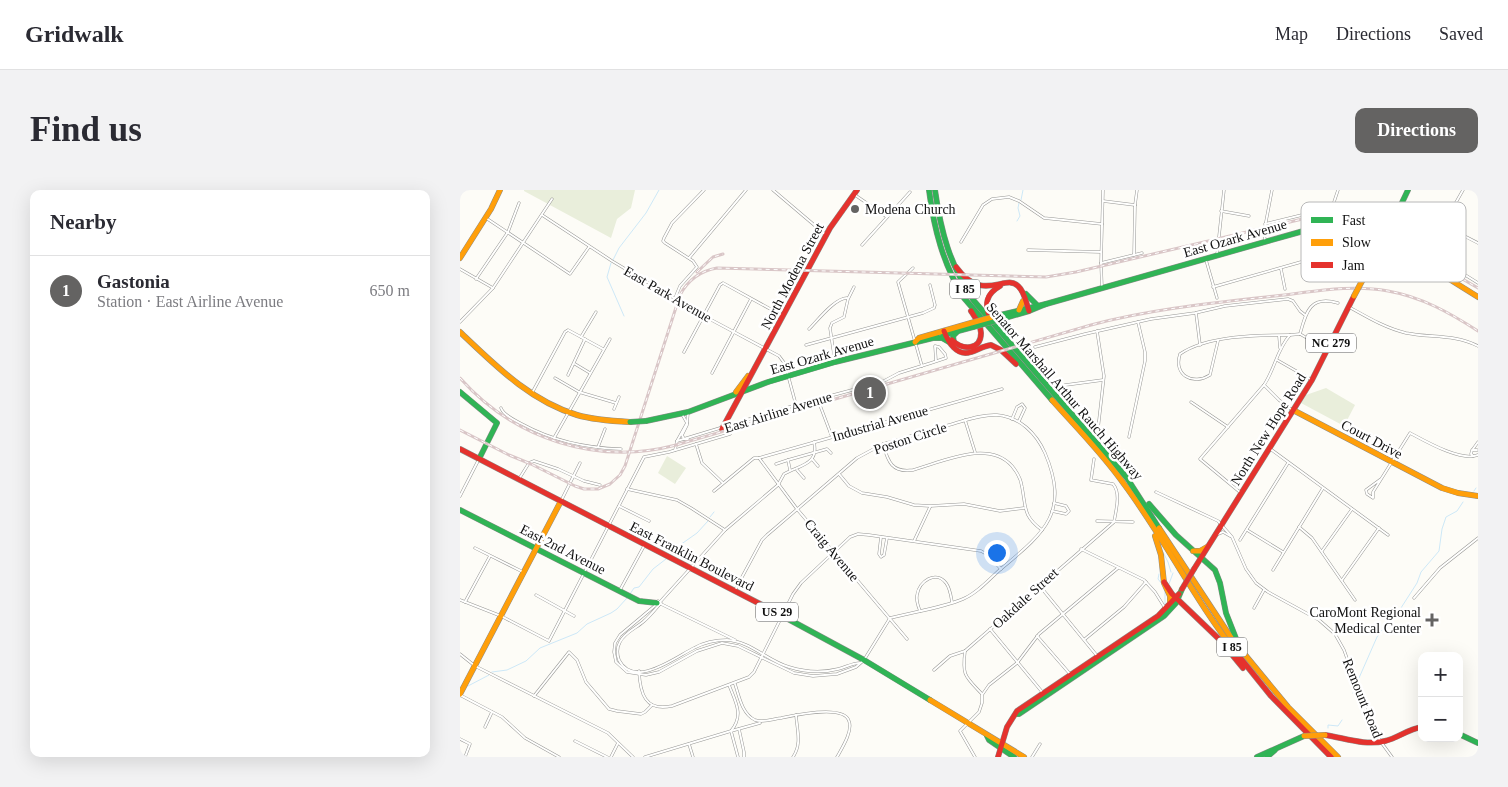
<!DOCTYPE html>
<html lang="en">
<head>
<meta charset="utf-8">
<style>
	:root { --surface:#fff; --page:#f2f2f3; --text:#2b2b33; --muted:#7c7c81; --line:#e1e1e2; --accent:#646362 }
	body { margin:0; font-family:Georgia,serif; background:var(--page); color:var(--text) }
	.controls { position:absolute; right:15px; bottom:15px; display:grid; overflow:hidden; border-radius:10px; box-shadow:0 5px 20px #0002 }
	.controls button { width:45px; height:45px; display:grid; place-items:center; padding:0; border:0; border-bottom:1px solid var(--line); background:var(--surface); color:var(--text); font:25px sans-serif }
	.you { position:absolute; left:536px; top:362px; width:18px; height:18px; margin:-12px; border:4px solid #fff; border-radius:50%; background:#1a73e8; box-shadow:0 0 0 8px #1a73e833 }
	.badge { display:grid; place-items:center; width:32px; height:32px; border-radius:50%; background:var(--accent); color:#fff; font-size:16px; font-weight:700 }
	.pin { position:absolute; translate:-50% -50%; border:2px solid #fff; box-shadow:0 1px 5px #0006 }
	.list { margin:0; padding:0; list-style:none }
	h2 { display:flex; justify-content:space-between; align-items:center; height:65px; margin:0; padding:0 20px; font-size:21px }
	h2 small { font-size:16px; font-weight:400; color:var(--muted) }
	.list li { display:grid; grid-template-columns:32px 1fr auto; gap:15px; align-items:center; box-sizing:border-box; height:70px; padding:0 20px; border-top:1px solid var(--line) }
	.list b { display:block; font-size:19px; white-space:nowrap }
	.list p { margin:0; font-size:16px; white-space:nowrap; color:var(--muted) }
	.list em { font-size:16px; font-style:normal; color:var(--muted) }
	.map { position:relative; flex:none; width:1018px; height:567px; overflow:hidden; border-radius:10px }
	header { display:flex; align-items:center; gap:30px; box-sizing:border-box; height:70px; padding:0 25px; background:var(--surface); border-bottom:1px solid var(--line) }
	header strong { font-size:24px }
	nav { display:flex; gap:28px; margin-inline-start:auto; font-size:18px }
	.intro { display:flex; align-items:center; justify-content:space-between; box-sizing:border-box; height:120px; padding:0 30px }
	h1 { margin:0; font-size:35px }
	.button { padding:12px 22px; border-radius:10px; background:var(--accent); color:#fff; font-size:18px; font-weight:700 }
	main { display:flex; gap:30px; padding:0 30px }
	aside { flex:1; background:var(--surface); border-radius:10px; box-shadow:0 5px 20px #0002 }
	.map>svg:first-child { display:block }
</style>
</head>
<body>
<header>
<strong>Gridwalk</strong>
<nav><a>Map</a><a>Directions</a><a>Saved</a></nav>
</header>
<div class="intro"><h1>Find us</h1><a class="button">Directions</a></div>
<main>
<aside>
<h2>Nearby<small></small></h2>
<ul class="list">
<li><span class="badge">1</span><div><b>Gastonia</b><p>Station · East Airline Avenue</p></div><em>650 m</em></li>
</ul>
</aside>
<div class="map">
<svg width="1018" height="567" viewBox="0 0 1018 567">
	<rect width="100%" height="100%" fill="#fdfcf7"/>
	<g fill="#e9eedb">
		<path d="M64,0h111l-4,18 -14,11 -6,19 -87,-47z"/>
		<path d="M866,198l29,17 -11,21 -43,-23 5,-8z"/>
		<path d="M207,266l19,12 -11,16 -17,-11z"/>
	</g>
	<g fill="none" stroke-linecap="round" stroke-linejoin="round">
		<g stroke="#cde8f7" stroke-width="1">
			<path d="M561,10l2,-10"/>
			<path d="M557,31l3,-5 -2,-8 1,-5"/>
			<path d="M153,70l6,-12 27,-35 13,-23"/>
			<path d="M151,73l-4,14 17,39"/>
			<path d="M1014,301l2,-3"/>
			<path d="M250,327l4,-5"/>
			<path d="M703,362l5,10 3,10"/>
			<path d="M212,364l8,-9 17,-12 11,-12"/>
			<path d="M699,384l-1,5 4,5"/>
			<path d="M709,394l4,-11"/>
			<path d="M170,404l4,-6 5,-1 14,-18 13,-10"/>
			<path d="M705,414v-12"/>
			<path d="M32,482l15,-2 19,-9 14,-13 37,-15 10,-9 24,-11 6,-4 10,-11"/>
			<path d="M899,488l18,-41 11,-15 11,-11 18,-28 4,-11 18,-21 3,-22 4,-12 11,-6 6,-9"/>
			<path d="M8,496l21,-11"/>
			<path d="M893,503l2,-4"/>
			<path d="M868,538v-3l10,1 4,-6"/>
		</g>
		<defs>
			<g id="street">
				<path d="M313,0l53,45"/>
				<path d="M1003,0l-34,60 1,3 48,30"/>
				<path d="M395,5l32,22"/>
				<path d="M643,11l32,4"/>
				<path d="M761,21l28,5"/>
				<path d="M82,25l70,46 92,55 75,40 6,8 11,41"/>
				<path d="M26,28l84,56 19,-27"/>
				<path d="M805,34l37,-9 29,-4 7,-21"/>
				<path d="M983,35l35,18"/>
				<path d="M805,51l-1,-9 8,-42"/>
				<path d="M501,52l22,-37 9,-6 17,-2 10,4 25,17 58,6"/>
				<path d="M402,55l48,-53"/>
				<path d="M568,60l73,2"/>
				<path d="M674,65l1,-50 2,-15"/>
				<path d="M757,65l7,-65"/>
				<path d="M229,68l57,-68"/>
				<path d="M746,70l11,38"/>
				<path d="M641,73l41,-10"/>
				<path d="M453,78l-15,14 24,84"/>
				<path d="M0,79l33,19"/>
				<path d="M821,79l4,20"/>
				<path d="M857,88l1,-48"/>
				<path d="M16,89l32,-47 11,-29"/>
				<path d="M753,97l88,-25 59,5"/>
				<path d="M642,98l-1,-25 2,-73"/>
				<path d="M215,108l5,-12 17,-19 -4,-6 -28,-18 -2,-2 1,-3 8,-15 32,-33"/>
				<path d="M889,117c18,10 36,21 57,26 25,5 48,1 72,13"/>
				<path d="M736,123l4,32"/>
				<path d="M0,132l33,-34 59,-89"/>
				<path d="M349,139c9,-9 26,-31 38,-31"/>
				<path d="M637,141l7,45 -6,53"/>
				<path d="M840,144c6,-22 10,-39 38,-31"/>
				<path d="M840,144l26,15"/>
				<path d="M819,146l1,12"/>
				<path d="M121,147l15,-25"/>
				<path d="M758,151l-8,34c-17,11 -37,0 -30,-21 28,-19 78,-19 110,-19"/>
				<path d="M346,155l117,-32 11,-5 1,-3 -5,-20"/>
				<path d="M575,157l50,-13 66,-15 44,-6 30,-7 63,-7 5,2 7,10 5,4"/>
				<path d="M224,162l36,-67 3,-2 60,33"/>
				<path d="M817,170l35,20"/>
				<path d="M375,172l-5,-34 2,-5 12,-6 4,-18 6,-12"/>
				<path d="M115,174l15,9"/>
				<path d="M252,183l39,-74"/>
				<path d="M108,185l17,-36"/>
				<path d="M95,188l24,14 37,11"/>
				<path d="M804,195l15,15 13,10"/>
				<path d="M598,196l45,-6"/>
				<path d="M72,203l33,-61 3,-2 35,19"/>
				<path d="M358,210l14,37"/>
				<path d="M731,212l37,25"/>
				<path d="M41,218c3,8 14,12 21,16 31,17 64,24 99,25"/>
				<path d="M154,219l5,-12"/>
				<path d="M552,229l5,-12 5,-3 3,4 -6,13"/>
				<path d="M505,230l10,32"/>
				<path d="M669,247l16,-76v-9l-7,-30"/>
				<path d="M94,248l56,-99"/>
				<path d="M228,249h-4l-2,-4 5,-10 1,-13"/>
				<path d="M217,251l119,-36 86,-23 17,-9 32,-10 15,-5 -1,-4 -6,-7 -4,-1 1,15"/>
				<path d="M236,254l6,19 21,20"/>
				<path d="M423,254c5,18 9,29 30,26 29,-8 75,-31 99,-4 5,6 9,13 10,21 4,21 1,29 20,43"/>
				<path d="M138,257l7,-18"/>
				<path d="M809,258l119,87"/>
				<path d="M1013,259l5,-7"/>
				<path d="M215,260l2,-9 10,-18 -5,-9"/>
				<path d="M1013,266l-2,-2 1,-4h5"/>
				<path d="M299,268l38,51 110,130"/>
				<path d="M352,269l6,7"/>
				<path d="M328,270l39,-11 4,4"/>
				<path d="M316,274l12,-4 2,10"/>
				<path d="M337,280l7,8"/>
				<path d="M379,284l10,12 13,7 25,4 27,8 16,1 34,-2 36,7 24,-3"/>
				<path d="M59,289l10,-16 5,-2 24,8 26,12 16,4"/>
				<path d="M921,289l-15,11 1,4 6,4v-6l37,-59c15,8 51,29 68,22"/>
				<path d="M167,299l50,11 14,8 34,22"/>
				<path d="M254,301l40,-33h5l243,-69"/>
				<path d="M696,302l62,29 14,16 14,32 10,14 12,9 51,28 16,14 9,16 27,75 10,17 11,15"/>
				<path d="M781,303l-41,-34 64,-74c11,-16 13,-36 26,-50l10,-1"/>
				<path d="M0,306l19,-37"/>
				<path d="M101,311l19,-38"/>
				<path d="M159,316l30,15"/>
				<path d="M592,321l14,3 3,-3 -3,-5 -12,-3"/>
				<path d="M637,331l36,1"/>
				<path d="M839,337l13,11 43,62"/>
				<path d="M787,340l36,22"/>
				<path d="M758,344l5,-2 7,4"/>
				<path d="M421,347l-2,17 2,3 3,-2 3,-17"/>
				<path d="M780,350l48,-77"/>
				<path d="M454,351l16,-34"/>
				<path d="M15,358l48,24"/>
				<path d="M621,359l63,31 11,12 10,16"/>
				<path d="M862,361l30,-42"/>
				<path d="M813,380l50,-82"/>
				<path d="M882,390l37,-52"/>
				<path d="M579,395l59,72"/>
				<path d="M160,400l24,-44"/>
				<path d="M275,400l27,-50 5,-5 90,-77 26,-14c22,-6 44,-13 66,-19 15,-4 32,-11 48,-10 23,2 39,18 48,38 25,59 0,79 -43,115 -12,10 -24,25 -39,31 -21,9 -50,13 -73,19"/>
				<path d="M76,405l38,21"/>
				<path d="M954,408l26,-30 38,-30"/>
				<path d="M0,410l41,16 48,25 95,-184 25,-5 61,-18"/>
				<path d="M198,411l3,2 -2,2 -2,-1z"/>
				<path d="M5,412l25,-46"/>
				<path d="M200,412l65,-72 53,-45 6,-11c16,-9 35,-9 30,-32"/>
				<path d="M197,414l-37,31 -5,8 -1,9 2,10 11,10 19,3 13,-3 38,-21 25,-8 16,3 56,27 19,3 24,-2 19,-7 8,-7 26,-42"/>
				<path d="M201,414l74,36"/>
				<path d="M199,415c-5,6 -10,12 -16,17 -7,6 -19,11 -23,20 -3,5 -3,12 -1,18 15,30 58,-4 75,-12 9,-5 22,-8 33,-8 23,1 41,21 62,27 16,5 33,6 49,2 8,-2 15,-6 22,-6"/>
				<path d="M794,418l10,-18"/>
				<path d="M460,421c-2,-5 -4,-11 -3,-16 2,-14 19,-25 29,-12 4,5 5,13 6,19"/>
				<path d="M530,439l53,64"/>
				<path d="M577,446l33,38"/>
				<path d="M625,449l39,-32 22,-25"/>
				<path d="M505,461c-3,25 0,25 17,43"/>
				<path d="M0,464l15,12 133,67 25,24"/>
				<path d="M474,480l16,-14 15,-5 149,-129c2,-12 7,-29 -1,-38l-22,-4 3,-21"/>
				<path d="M179,481c1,22 6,41 33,35l77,-29 5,-5 39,-78 8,-11 49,-46 8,-3 11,1 112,16 7,4 13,14"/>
				<path d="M275,494c4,12 7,30 20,36 9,3 17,-1 26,-2 14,-3 63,-14 68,3 4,10 -7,27 -12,36"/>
				<path d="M0,505l42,22 23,21 34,19"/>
				<path d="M74,506l35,-44 8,8 9,22 23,27 8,2 24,3 4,-2 7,-7"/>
				<path d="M25,537l7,-15"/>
				<path d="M279,539l5,23v5"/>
				<path d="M0,549l10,5 -5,13"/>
				<path d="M115,551l32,16"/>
				<path d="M229,554l4,13"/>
				<path d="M151,567l7,-14"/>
				<path d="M185,567l86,-26c13,-16 5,-28 -2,-46"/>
				<path d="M278,567l-7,-26 29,-8"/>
				<path d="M333,567c9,-13 4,-27 3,-42"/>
				<path d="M515,567l-15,-26 19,-19 3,-9v-8l7,-10 28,-22 22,-29 79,-66"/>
				<path d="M572,567l8,-13"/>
			</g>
			<g id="fast">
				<path d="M469,0c5,39 14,74 35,108l88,102"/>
				<path d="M475,0c6,43 15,75 39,111l153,177 32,50"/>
				<path d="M929,40l19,-40"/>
				<path d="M902,91l22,-42"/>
				<path d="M566,104l11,11"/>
				<path d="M536,126l50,-12"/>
				<path d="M538,130l31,-9 17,-7 261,-74c32,-3 55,0 83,16"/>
				<path d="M483,145l30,-8"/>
				<path d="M475,148h7l7,4"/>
				<path d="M494,153l-1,-7 4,-4"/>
				<path d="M0,202l37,31 -18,36"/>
				<path d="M186,231l42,-9 80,-30 67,-20 102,-25"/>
				<path d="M689,314l27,31 39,35 5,13 6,30 11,28"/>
				<path d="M0,320l179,91 18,2"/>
				<path d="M304,416l100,54 66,40"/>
				<path d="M556,524h3l145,-98 12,-13 6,-14"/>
				<path d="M999,544l19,9"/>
				<path d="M527,546l2,4 25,17"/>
				<path d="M797,567l47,-21"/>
				<path d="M807,567l8,-7"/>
			</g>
			<g id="slow">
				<path d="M930,56l40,21 48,30"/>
				<path d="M0,68l31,-49 9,-19"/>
				<path d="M559,120l4,-9"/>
				<path d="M0,142c35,33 70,69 117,83 17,5 35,6 53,7"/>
				<path d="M455,152l4,-4 52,-15"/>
				<path d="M276,202l12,-16"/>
				<path d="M592,210c24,27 51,54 72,84 41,55 71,117 114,171"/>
				<path d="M833,220l149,78 16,5 20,3"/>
				<path d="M699,338l73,111 56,68 50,50"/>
				<path d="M695,346l6,19 3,28 6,13v7"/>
				<path d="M733,361h7l7,-4"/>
				<path d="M0,504l101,-193"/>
				<path d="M470,510l94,57"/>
			</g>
			<g id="jam">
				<path d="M496,77c27,37 49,6 62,19 7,6 8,17 11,25"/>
				<path d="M530,128c-6,-14 -4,-24 10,-32"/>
				<path d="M484,141c4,11 13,26 27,21 7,-2 12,-6 20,-7l10,5 15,14"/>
				<path d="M492,150c10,10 29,11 29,-7 0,-8 -6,-16 -10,-22"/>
				<path d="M262,239l108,-201 27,-38"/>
				<path d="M0,259l304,157"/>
				<path d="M734,379l118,-189 42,-84"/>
				<path d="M704,392l8,12 48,46 23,28"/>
				<path d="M778,465l33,41 60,61"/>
				<path d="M865,545c20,3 40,11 60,6 13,-3 23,-12 37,-14"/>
				<path d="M538,567l9,-30 10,-16 141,-95 21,-22"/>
			</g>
		</defs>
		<use href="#street" stroke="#979795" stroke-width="3"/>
		<use href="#fast" stroke="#8e8d8b" stroke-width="6"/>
		<use href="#slow" stroke="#8e8d8b" stroke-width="6"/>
		<use href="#jam" stroke="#8e8d8b" stroke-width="6"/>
		<use href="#street" stroke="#fffffe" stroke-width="2"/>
		<use href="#fast" stroke="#30b455" stroke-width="5"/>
		<use href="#slow" stroke="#ff9f0a" stroke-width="5"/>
		<use href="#jam" stroke="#e5322d" stroke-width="5"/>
		<defs>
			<g id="rail">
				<path d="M237,82l16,-15 10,-3"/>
				<path d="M0,188c54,61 137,88 216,67l415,-120c60,-16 122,-22 184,-29 37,-4 76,-12 113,-5 34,6 62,22 90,40"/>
				<path d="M0,240l49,25 22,9 44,22 9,3h14l12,-5 10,-9 5,-9 55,-171c8,-15 20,-24 37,-27l329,9 30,-5 235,-55 26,-1 27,6 114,66"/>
			</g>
		</defs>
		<use href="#rail" stroke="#d9c6c7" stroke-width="3"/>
		<use href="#rail" stroke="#fff" stroke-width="1" stroke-dasharray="4" stroke-linecap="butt"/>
		<defs>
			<g id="fast-bridge">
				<path d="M924,49l5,-9"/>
				<path d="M513,137l25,-7"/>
				<path d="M170,232l16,-1"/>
			</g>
			<g id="slow-bridge">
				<path d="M894,106l8,-15"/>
				<path d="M511,133l25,-7"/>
				<path d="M844,546l21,-1"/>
			</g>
			<path id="jam-bridge" d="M722,399l12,-20"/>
		</defs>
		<use href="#fast-bridge" stroke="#8e8d8b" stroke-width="6" stroke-linecap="butt"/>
		<use href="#slow-bridge" stroke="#8e8d8b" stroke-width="6" stroke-linecap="butt"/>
		<use href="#jam-bridge" stroke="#8e8d8b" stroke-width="6" stroke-linecap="butt"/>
		<use href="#fast-bridge" stroke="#30b455" stroke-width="5"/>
		<use href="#slow-bridge" stroke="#ff9f0a" stroke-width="5"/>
		<use href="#jam-bridge" stroke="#e5322d" stroke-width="5"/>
	</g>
	<g fill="#646362" stroke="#fff" stroke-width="2">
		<circle cx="395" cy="19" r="5"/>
		<path d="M969.5 422.5h5v5h5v5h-5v5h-5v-5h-5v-5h5z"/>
	</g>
	<g text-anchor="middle" stroke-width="5" stroke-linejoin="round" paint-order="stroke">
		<g fill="#fff" stroke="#585858" stroke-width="1">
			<rect x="490" y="89.5" width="30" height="19" rx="4"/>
			<rect x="846" y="143.5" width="50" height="19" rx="4"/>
			<rect x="296" y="412.5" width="42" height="19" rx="4"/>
			<rect x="757" y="447.5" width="30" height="19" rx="4"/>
		</g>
		<g font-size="12" font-weight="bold" fill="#111">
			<text x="505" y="103">I 85</text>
			<text x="871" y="157">NC 279</text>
			<text x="317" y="426">US 29</text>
			<text x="772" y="461">I 85</text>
		</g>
		<g font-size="14" fill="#111" stroke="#fff" text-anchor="start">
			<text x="405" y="24">Modena Church</text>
			<text x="961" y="427" text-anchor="end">CaroMont Regional<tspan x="961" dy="16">Medical Center</tspan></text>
		</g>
		<g font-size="14" fill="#111" stroke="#fff">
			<text transform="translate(775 48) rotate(-16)" y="5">East Ozark Avenue</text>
			<text transform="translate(332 86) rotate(-62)" y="5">North Modena Street</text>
			<text transform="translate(208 104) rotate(30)" y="5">East Park Avenue</text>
			<text transform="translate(362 165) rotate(-16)" y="5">East Ozark Avenue</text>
			<text transform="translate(605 201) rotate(49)" y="5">Senator Marshall Arthur Rauch Highway</text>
			<text transform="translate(318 222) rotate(-17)" y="5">East Airline Avenue</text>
			<text transform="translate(420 233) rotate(-16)" y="5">Industrial Avenue</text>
			<text transform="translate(808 239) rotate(-58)" y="5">North New Hope Road</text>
			<text transform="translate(450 248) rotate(-18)" y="5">Poston Circle</text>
			<text transform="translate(912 249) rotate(28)" y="5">Court Drive</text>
			<text transform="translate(103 359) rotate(27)" y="5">East 2nd Avenue</text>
			<text transform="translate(372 360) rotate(50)" y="5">Craig Avenue</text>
			<text transform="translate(232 366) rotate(27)" y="5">East Franklin Boulevard</text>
			<text transform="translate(565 408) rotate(-42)" y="5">Oakdale Street</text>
			<text transform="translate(903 508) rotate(68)" y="5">Remount Road</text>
		</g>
	</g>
	<rect x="841" y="12" width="165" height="80" rx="8" fill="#fff" stroke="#b8b8b8" stroke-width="1"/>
	<rect x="851" y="27" width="22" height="6" fill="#30b455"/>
	<rect x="851" y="49" width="22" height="7" fill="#ff9f0a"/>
	<rect x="851" y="72" width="22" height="6" fill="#e5322d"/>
	<g font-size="14" fill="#111">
		<text x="882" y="35">Fast</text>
		<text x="882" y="57">Slow</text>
		<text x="882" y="80">Jam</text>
	</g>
</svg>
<div class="controls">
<button>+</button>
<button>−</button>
</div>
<div class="you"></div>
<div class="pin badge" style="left:410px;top:203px">1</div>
</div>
</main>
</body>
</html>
